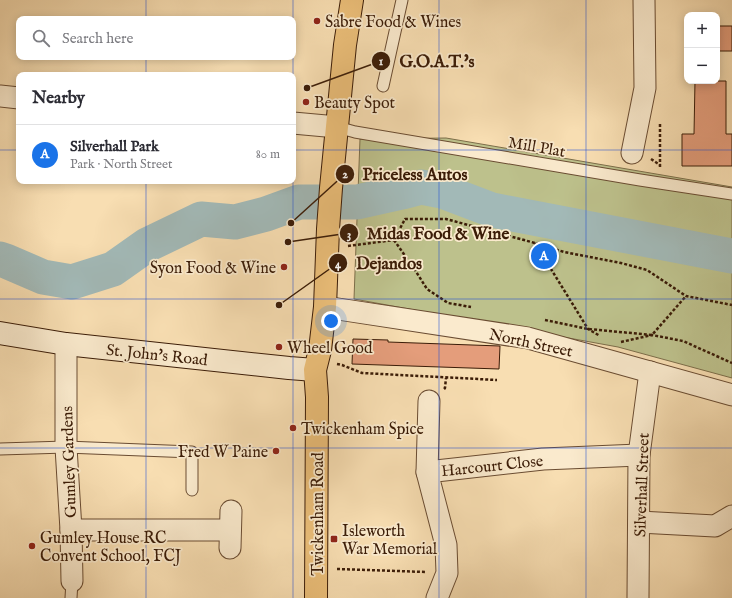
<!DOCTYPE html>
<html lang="en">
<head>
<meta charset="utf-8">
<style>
	:root { --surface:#fff; --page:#f7f7f7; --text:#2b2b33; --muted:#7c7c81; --line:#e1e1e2; --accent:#1a73e8 }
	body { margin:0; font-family:"IM FELL English",serif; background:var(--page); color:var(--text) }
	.controls { position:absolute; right:12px; top:12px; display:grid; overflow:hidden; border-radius:8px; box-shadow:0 2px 10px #0003 }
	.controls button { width:36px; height:36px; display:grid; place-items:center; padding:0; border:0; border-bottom:1px solid var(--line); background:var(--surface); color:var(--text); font:20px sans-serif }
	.you { position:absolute; left:331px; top:321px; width:14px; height:14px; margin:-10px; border:3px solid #fff; border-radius:50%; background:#1a73e8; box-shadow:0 0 0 6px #1a73e833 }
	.badge { display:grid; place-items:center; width:26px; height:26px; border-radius:50%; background:var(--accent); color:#fff; font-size:13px; font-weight:700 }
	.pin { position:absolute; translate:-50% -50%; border:2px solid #fff; box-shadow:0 1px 4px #0006 }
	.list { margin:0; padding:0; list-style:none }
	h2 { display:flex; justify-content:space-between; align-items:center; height:52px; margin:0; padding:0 16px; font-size:17px }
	h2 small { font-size:13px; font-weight:400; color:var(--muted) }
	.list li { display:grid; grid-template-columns:26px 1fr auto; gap:12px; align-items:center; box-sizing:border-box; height:60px; padding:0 16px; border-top:1px solid var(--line) }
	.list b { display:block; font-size:15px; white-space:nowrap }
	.list p { margin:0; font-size:13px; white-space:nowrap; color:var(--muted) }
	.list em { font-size:13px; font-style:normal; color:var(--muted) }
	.icon { flex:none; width:22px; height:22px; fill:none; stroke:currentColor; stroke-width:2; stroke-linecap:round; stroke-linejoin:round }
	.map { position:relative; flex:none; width:732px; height:598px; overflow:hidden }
	.search { position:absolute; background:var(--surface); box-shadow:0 2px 10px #0003; left:16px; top:16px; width:280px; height:44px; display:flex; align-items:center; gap:10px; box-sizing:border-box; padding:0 14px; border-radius:8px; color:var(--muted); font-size:15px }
	.panel { position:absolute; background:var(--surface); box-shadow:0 2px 10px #0003; left:16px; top:72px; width:280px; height:112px; border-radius:8px }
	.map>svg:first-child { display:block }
</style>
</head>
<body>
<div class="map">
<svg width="732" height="598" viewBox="0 0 732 598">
	<rect width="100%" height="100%" fill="#f8deb2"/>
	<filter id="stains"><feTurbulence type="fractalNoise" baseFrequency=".005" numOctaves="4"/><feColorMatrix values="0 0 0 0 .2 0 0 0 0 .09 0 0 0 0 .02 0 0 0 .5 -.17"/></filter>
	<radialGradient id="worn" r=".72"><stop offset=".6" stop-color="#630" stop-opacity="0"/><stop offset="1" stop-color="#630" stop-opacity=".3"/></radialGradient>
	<path fill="#bdc18c" stroke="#7c6e4a" d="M446,138l286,49v191l-114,-31 -264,-48 6,-160z"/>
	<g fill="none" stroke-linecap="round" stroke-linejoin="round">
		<path stroke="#a2b9b7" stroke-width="35" d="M0,259l6,2 37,16 29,5 41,-13 34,-24 54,-26 34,3 31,-8 33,-12h58l45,-10 19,-5 21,4 50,19 240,46"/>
	</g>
	<g fill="#e49d7b" stroke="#3b1c07">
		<rect x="717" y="26" width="15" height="25"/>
		<path d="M695,81h31v53h6v32h-50v-32h12z"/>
		<path d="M353,339l35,1v2l112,4 -1,23 -147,-5z"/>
	</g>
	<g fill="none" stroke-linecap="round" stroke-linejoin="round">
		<defs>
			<g id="lane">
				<path d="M383,86l19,-86"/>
				<path d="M337,127l18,5 285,48 92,14"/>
				<path d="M0,449l66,-2 126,5v38"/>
				<path d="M71,598l1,-17"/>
			</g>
			<g id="street">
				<path d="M0,96l19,2"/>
				<path d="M293,123l44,4"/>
				<path d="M632,153l13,-65 -1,-88"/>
				<path d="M325,307l203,31 204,57"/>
				<path d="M66,344v103l5,83 1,51"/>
				<path d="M427,472l2,-71"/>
				<path d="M639,522l76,4 17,-10"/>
				<path d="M71,530h159"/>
				<path d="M230,548l1,-37"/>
				<path d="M437,598l10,-25 -1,-28 -19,-73 116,-13 96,-4"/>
				<path d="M638,598l1,-143 11,-83"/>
			</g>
			<path id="secondary" d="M0,333l66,11 223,24 26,2"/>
			<path id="primary" d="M316,598l1,-201 -2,-27 5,-20 5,-43 3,-78 3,-41 14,-143 7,-45"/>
		</defs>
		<use href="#lane" stroke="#6a4c32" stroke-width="13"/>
		<use href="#street" stroke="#6a4c32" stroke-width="23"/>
		<use href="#secondary" stroke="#3b1c07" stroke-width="24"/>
		<use href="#primary" stroke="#3b1c07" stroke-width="24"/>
		<g stroke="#3b1c07" stroke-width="2.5" stroke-dasharray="3 2" stroke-linecap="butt">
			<path d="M660,124v45"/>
			<path d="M651,159l9,6"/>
			<path d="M394,240l21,30 12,19 21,14 23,4"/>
			<path d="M535,243l53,86 12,7"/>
			<path d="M348,246l46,-6 11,-21h41l89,24 29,9 57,11 26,7 39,26 46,9"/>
			<path d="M545,320l43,9 64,6 34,-39"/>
			<path d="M621,342l31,-7 31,6 49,22"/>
			<path d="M337,364l5,1 20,8 135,7"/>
			<path d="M444,389l1,-1 1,-10"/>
			<path d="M337,569l89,3"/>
		</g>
		<use href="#lane" stroke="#faeacd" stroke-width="11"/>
		<use href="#street" stroke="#faeacd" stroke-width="21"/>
		<use href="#secondary" stroke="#faeacd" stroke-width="22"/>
		<use href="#primary" stroke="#ecbf79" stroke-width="22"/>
	</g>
	<path fill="none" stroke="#1d4ed8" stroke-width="1" stroke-opacity="0.55" d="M146,0v19M293,0v19M439,0v598M586,0v598M146,57v18M293,57v18M0,150h19M293,150h439M146,181v417M293,181v417M0,299h732M0,448h732"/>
	<g fill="#8f2418" stroke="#faeacd" stroke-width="1.5">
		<circle cx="317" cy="21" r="4"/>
		<circle cx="306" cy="102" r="4"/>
		<circle cx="284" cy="267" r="4"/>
		<circle cx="279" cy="347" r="4"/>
		<circle cx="293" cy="428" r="4"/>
		<circle cx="276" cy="451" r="4"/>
		<rect x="330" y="535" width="8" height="8" rx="2"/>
		<circle cx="32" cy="546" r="4"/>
	</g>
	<g text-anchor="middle" stroke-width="3.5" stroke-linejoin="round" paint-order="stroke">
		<g font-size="16" fill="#3b1c07" stroke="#faeacd" text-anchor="start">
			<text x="325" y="27">Sabre Food &amp; Wines</text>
			<text x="314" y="108">Beauty Spot</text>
			<text x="276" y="273" text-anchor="end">Syon Food &amp; Wine</text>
			<text x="287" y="353">Wheel Good</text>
			<text x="301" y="434">Twickenham Spice</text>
			<text x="268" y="457" text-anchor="end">Fred W Paine</text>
			<text x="342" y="536">Isleworth<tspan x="342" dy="18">War Memorial</tspan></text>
			<text x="40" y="543">Gumley House RC<tspan x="40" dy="18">Convent School, FCJ</tspan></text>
		</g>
		<g font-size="16" fill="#3b1c07" stroke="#faeacd">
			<text transform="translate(537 146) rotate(10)" y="6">Mill Plat</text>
			<text transform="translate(531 342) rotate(12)" y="6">North Street</text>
			<text transform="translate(157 354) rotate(6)" y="6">St. John's Road</text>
			<text transform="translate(68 462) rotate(-92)" y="6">Gumley Gardens</text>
			<text transform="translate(492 465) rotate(-6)" y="6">Harcourt Close</text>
			<text transform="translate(641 485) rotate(-88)" y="6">Silverhall Street</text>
			<text transform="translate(317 514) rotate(-90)" y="6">Twickenham Road</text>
		</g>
	</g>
	<path fill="none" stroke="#3b1c07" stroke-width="1.5" d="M307 88L381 61M291 223L345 174M288 242L349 233M279 305L338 263"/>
	<g fill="#3b1c07" stroke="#faeacd" stroke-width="1.5">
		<circle cx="307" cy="88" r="4"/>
		<circle cx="291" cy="223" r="4"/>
		<circle cx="288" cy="242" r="4"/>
		<circle cx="279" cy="305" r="4"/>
		<circle cx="381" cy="61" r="10"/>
		<circle cx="345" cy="174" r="10"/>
		<circle cx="349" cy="233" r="10"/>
		<circle cx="338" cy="263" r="10"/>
	</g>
	<g font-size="12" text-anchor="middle" font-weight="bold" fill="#fff">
		<text x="381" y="65">1</text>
		<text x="345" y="178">2</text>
		<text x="349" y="238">3</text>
		<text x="338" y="268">4</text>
	</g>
	<g font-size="17" text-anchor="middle" font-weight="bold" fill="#3b1c07" stroke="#faeacd" stroke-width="3.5" stroke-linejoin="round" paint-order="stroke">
		<text x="437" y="67">G.O.A.T.'s</text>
		<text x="415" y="180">Priceless Autos</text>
		<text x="438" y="239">Midas Food &amp; Wine</text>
		<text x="389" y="269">Dejandos</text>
	</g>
	<rect width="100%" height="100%" filter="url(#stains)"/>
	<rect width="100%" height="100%" fill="url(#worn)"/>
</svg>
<div class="controls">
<button>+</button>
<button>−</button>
</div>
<div class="you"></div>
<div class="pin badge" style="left:544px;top:256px">A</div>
<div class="search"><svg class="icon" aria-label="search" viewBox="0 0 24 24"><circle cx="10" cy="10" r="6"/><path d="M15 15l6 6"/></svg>Search here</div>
<section class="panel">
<h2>Nearby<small></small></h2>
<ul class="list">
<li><span class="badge">A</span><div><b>Silverhall Park</b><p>Park · North Street</p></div><em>80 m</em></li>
</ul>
</section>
</div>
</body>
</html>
